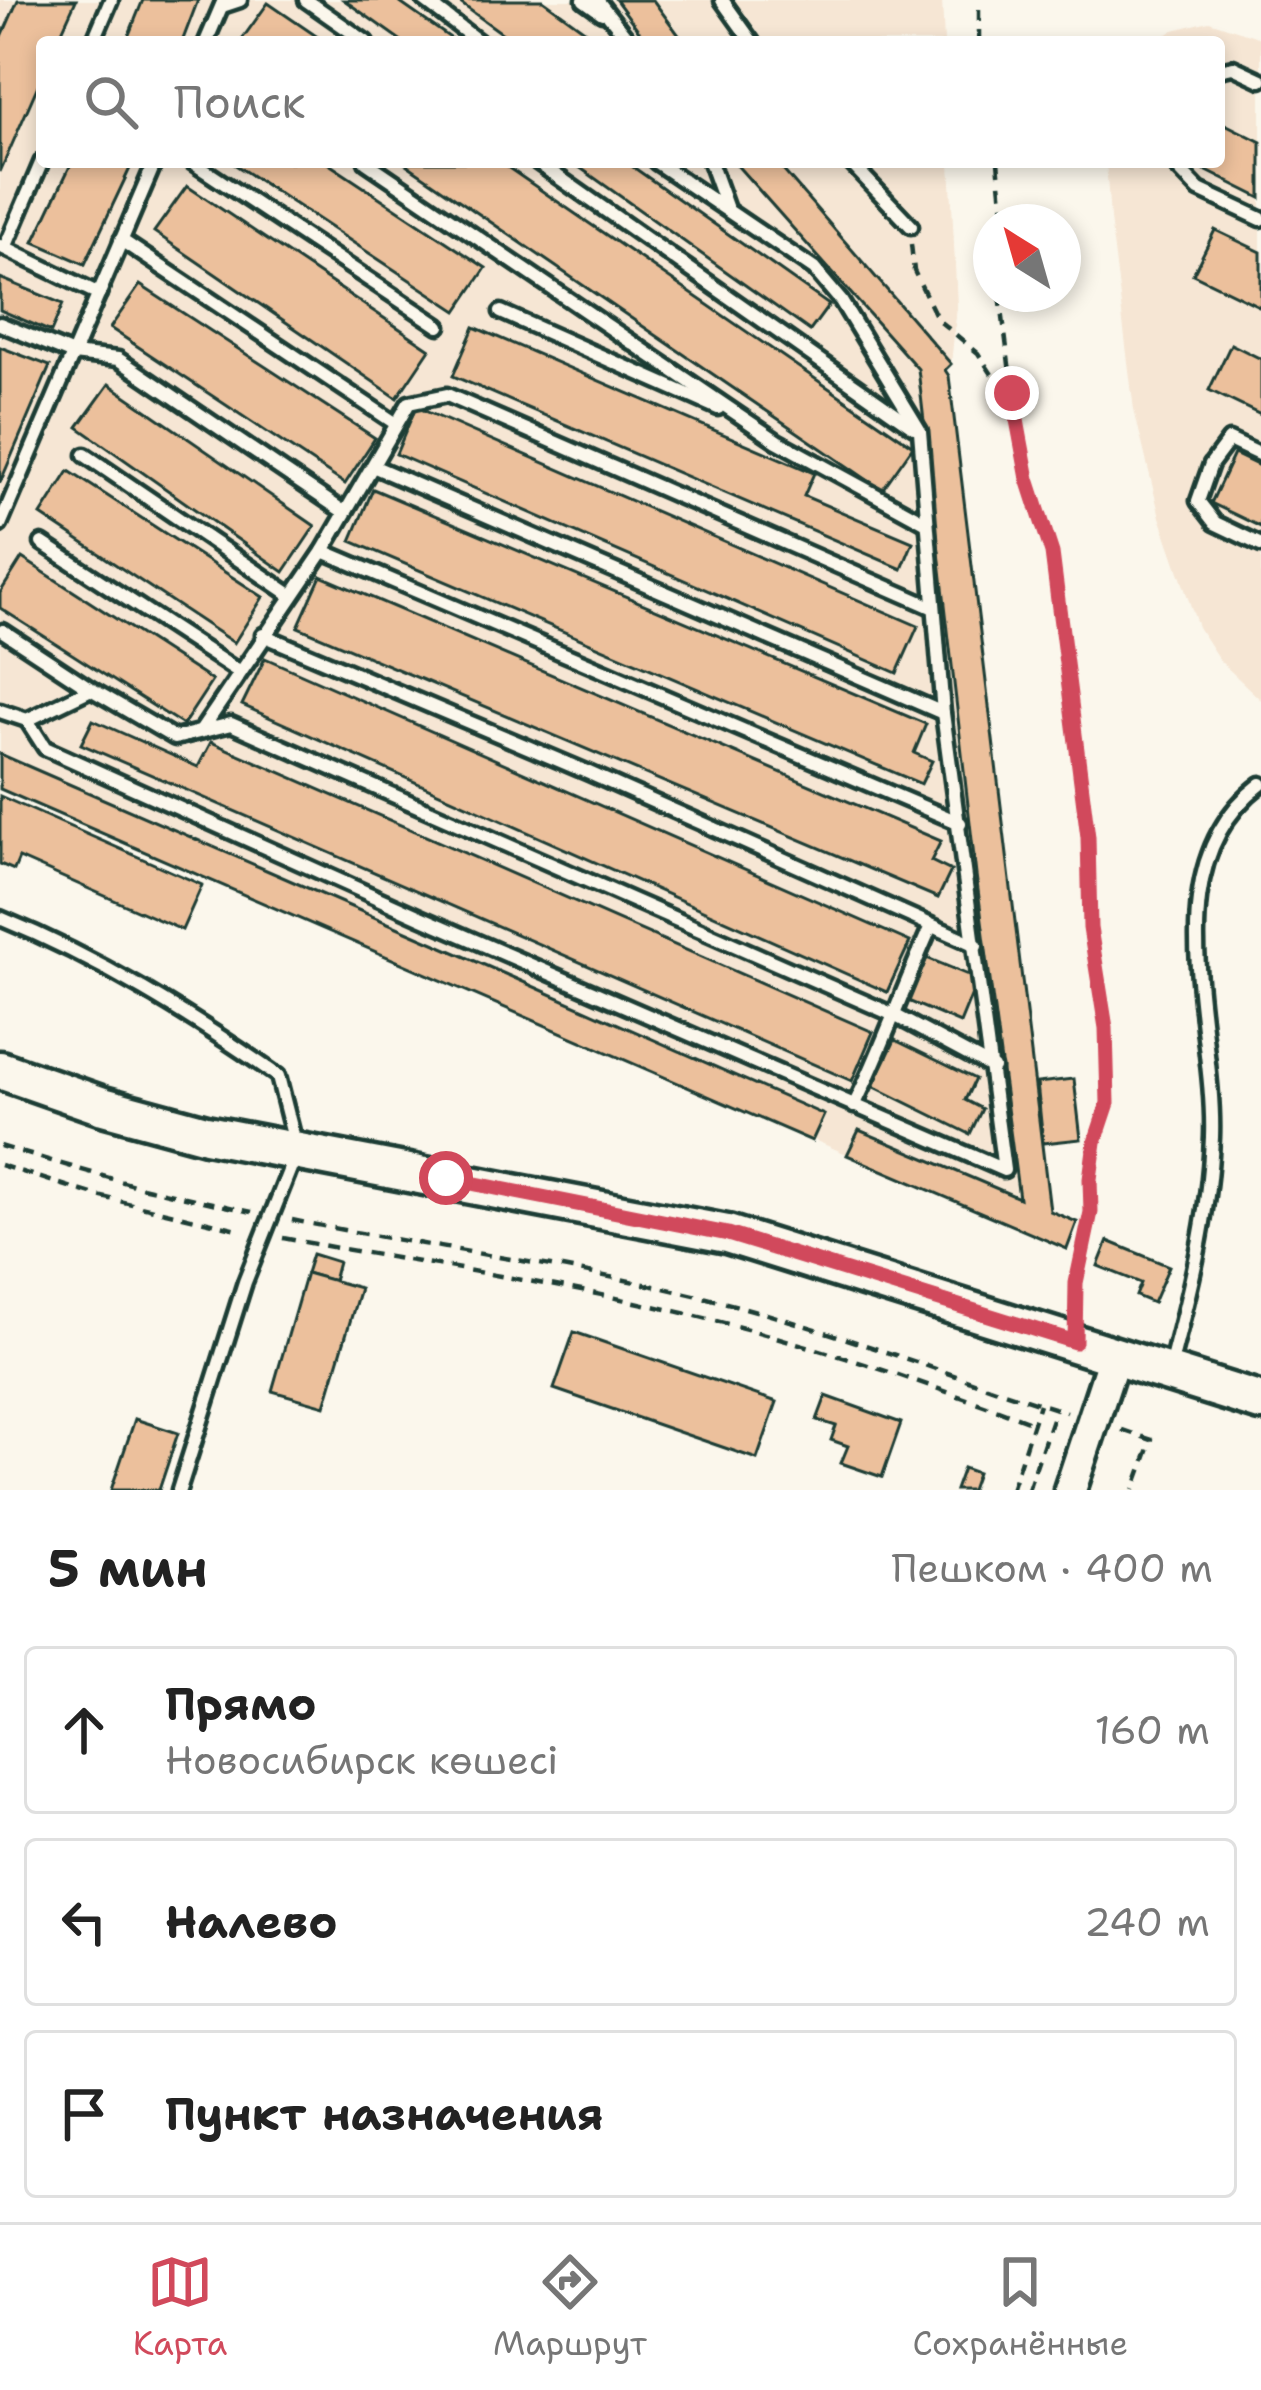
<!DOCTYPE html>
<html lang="ru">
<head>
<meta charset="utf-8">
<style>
	:root { --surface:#fff; --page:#f2f2f2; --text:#222; --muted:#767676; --line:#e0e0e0; --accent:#d1495b }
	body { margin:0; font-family:"Shantell Sans",sans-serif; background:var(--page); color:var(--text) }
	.compass { position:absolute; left:973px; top:204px; width:108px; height:108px; border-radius:50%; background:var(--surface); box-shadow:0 6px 18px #0003; rotate:323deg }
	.stop { position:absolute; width:36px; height:36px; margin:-27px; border:9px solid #d1495b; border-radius:50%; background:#fff }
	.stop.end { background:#d1495b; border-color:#fff; box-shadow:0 3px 12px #0008 }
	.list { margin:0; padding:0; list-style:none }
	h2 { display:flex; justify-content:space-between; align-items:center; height:156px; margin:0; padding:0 48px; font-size:51px }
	h2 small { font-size:39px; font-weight:400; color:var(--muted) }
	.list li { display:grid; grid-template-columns:78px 1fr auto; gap:36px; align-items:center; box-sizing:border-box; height:168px; margin:0 24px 24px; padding:0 24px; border:3px solid var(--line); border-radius:12px }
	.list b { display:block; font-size:45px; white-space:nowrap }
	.list p { margin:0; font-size:39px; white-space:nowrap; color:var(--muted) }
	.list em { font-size:39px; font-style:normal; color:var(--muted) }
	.icon { flex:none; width:66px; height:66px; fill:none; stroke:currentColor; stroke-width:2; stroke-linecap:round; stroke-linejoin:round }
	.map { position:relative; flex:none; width:1261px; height:1490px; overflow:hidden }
	.search { position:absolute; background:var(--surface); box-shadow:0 6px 18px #0003; left:36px; right:36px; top:36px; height:132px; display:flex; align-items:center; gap:30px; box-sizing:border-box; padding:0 42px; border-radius:12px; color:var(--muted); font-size:45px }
	.sheet { height:732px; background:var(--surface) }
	nav { display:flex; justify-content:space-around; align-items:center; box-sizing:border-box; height:168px; border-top:3px solid var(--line); background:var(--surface); font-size:33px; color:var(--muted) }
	nav a { display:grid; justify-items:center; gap:6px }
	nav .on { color:var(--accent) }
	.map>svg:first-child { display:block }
</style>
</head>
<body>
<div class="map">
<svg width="1261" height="1490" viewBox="0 0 1261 1490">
	<rect width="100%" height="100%" fill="#fbf7ec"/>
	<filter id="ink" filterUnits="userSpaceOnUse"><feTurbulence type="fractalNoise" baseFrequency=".00833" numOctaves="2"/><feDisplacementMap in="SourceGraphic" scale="24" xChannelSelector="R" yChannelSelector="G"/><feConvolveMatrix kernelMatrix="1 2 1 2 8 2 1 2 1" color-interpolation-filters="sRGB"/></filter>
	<g filter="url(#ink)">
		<g fill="#f6e6d4">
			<path d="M0,0h942l2,42h-902v120h908l7,144 -6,58 -6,6 4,7 101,833 27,12 -10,27 -1067,-460z"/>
			<path d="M1209,21l52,17v662l-41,-39 -22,-34 -38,-110 -26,-107 -24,-191 -4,-57h113v-120h-65l20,-12z"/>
		</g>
		<g fill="#ecc09c" stroke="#1f3d34" stroke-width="3">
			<path d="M18,0h58l-19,42h-15v34l-42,96v-131z"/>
			<path d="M143,0h55l-16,42h-56z"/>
			<path d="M344,0h52l60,42h-53z"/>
			<path d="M456,0h87l58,42h-87z"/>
			<path d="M616,0h37l31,42h-37z"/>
			<path d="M268,3l57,39h-85z"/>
			<path d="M1219,121l42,21v56l-70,-35 28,-1z"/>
			<path d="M72,162h61l-48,102 -51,-22z"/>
			<path d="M231,162h95l160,106 -29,43z"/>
			<path d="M403,162h97l413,284 -31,44z"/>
			<path d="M572,162h54l203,143 -19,26z"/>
			<path d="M734,162h42l175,202 -6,6 4,6 101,835 27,11 -10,27 -220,-94 12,-25 160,68 -43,-323 -58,-506z"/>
			<path d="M187,186l243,163 -33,49 -243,-166z"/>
			<path d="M1215,230l46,22v55l-68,-33z"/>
			<path d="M0,278l63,26 -12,28 -51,-22z"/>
			<path d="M140,285l235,153 -30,46 -235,-156z"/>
			<path d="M474,327l340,146 -10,23 109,46 -11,27 -449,-193z"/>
			<path d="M1231,344l30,15v56l-52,-25z"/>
			<path d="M0,347l50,19 -50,117z"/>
			<path d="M109,384l206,142 -31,46 -206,-145z"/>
			<path d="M416,407l502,219 -21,47 -501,-219z"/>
			<path d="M1234,454l27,13v60l-50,-24z"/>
			<path d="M69,471l194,126 -29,46 -193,-128z"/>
			<path d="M373,489l553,235 -12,29 18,8 -11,23 -570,-243z"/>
			<path d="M22,558l190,123 -29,44 -183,-117v-15z"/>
			<path d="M321,576l620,265 -10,20 20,10 -13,27 -640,-271z"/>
			<path d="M265,658l645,284 -23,50 -645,-287z"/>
			<path d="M93,720l105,47 13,-25 662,290 -21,49 -771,-337z"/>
			<path d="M0,754l521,227 303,134 -12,26 -812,-352z"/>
			<path d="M0,796l202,89 -20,45 -163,-72 -5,12 -14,-6z"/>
			<path d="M927,958l51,21 -18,44 -52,-22z"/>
			<path d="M895,1040l80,39 -10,21 17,9 -12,25 -97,-48z"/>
			<path d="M1074,1079l7,60 -38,4 -6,-60z"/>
			<path d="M1108,1241l61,25 -16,37 -17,-7 5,-13 -43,-17z"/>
			<path d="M312,1254l26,8 -5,19 -27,-8z"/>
			<path d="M306,1273l54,15 -35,118 -53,-15z"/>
			<path d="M574,1332l203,70 -20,57 -203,-70z"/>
			<path d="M826,1396l75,27 -19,54 -41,-14 7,-17 -17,-6 5,-14 -19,-6z"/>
			<path d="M135,1419l43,14 -19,57h-48z"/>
			<path d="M963,1468l14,5 -6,17h-16z"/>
		</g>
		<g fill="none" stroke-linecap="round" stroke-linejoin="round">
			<defs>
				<g id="service">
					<path d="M306,0l60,42"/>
					<path d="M424,0l55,42"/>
					<path d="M584,0l18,13"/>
					<path d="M597,0l33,42"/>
					<path d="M722,0l30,42"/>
					<path d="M222,6l18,-6"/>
					<path d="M93,42l18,-42"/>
					<path d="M206,42l18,-42"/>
					<path d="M1219,70l14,-3 28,13"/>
					<path d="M192,162l247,164"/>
					<path d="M366,162l411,279 150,82"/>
					<path d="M537,162l377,265"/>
					<path d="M710,162l17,47"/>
					<path d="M850,162l61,64"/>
					<path d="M1172,162l27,28 62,29"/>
					<path d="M121,240l274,183"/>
					<path d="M0,246l99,48"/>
					<path d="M5,248l37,-87"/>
					<path d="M501,312l217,96"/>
					<path d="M0,324l73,30 45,5 226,153"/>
					<path d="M85,455l206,140"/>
					<path d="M1261,455l-32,-15 -18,24 -13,37 17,22 46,22"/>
					<path d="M375,467l568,246"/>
					<path d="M0,525l155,-363"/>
					<path d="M42,543l197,129"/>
					<path d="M323,551l637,272"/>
					<path d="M3,631l88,58 84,49 56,-14 663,291 99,53"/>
					<path d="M263,635l326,138 387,172"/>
					<path d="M0,711l27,9 64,-31"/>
					<path d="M27,720l18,28 375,169 584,253 -61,-457 -23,-282 -79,-130 -27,-32 -158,-107"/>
					<path d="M201,731l122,-180 86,-148 38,-8 487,213"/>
					<path d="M0,918c100,41 189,96 278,158l19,75 -52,131 -66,208"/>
					<path d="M854,1106c29,-59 50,-120 77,-180"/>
					<path d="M1169,1371c20,-76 40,-154 43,-234 4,-113 -60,-271 49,-353"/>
				</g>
				<path id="tertiary" d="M1070,1490l45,-136"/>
				<path id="secondary" d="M0,1070l103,36 103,28 521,100 534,168"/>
			</defs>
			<use href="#service" stroke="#1f3d34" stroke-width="21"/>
			<use href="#tertiary" stroke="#1f3d34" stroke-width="39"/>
			<use href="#secondary" stroke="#1f3d34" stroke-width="45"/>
			<g stroke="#1f3d34" stroke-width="4.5" stroke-dasharray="12 9" stroke-linecap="butt">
				<path d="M979,42v-42"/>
				<path d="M998,162l6,60"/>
				<path d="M911,244l3,27 24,49 40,33 17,26 17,14"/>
				<path d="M1000,294l17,133 11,52 23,74 37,284 2,91 16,100 2,75 -13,39 -5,37 1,33 -16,71v29"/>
				<path d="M0,1146l137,40 115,26"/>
				<path d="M0,1165l98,31 144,34"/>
				<path d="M292,1220c138,28 278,45 415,78 122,30 239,77 359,114"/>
				<path d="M283,1238c143,27 288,46 429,82 109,27 216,64 321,103"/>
				<path d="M1122,1430l30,10 -18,50"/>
				<path d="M1011,1490l28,-86"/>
				<path d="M1028,1490l27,-80"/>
			</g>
			<use href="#service" stroke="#fbf7ec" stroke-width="12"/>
			<use href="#tertiary" stroke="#fbf7ec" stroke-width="30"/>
			<use href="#secondary" stroke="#fbf7ec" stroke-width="36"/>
		</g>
	</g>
	<g fill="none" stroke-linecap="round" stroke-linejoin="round" filter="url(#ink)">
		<path stroke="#d1495b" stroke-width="15" d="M446,1178l282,56 347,108 1,-59 15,-71 -1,-33 5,-37 13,-39 -2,-75 -16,-100 -2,-91 -36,-284 -24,-74 -16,-86"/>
	</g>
</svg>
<svg class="compass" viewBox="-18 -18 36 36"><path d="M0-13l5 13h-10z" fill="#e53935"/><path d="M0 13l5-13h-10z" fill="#767676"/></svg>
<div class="stop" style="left:446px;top:1178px"></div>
<div class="stop end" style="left:1012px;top:393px"></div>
<div class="search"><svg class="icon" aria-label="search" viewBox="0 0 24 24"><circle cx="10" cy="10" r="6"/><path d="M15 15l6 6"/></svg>Поиск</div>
</div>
<section class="sheet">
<h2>5 мин<small>Пешком · 400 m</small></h2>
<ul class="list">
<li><svg class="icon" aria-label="ahead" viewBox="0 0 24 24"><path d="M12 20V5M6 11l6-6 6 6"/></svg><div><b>Прямо</b><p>Новосибирск көшесі</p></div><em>160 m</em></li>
<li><svg class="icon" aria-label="left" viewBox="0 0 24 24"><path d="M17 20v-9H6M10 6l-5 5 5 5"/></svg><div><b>Налево</b></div><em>240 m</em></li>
<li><svg class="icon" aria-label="arrive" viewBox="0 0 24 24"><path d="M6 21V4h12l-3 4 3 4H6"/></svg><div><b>Пункт назначения</b></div></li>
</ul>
</section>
<nav>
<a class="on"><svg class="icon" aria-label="map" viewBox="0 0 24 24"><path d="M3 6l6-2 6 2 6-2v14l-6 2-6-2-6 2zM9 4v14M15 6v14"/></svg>Карта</a>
<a><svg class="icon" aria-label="directions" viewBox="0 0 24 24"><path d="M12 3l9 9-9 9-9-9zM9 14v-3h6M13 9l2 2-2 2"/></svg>Маршрут</a>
<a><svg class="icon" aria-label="saved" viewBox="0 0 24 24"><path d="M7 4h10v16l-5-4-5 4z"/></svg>Сохранённые</a>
</nav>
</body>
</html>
